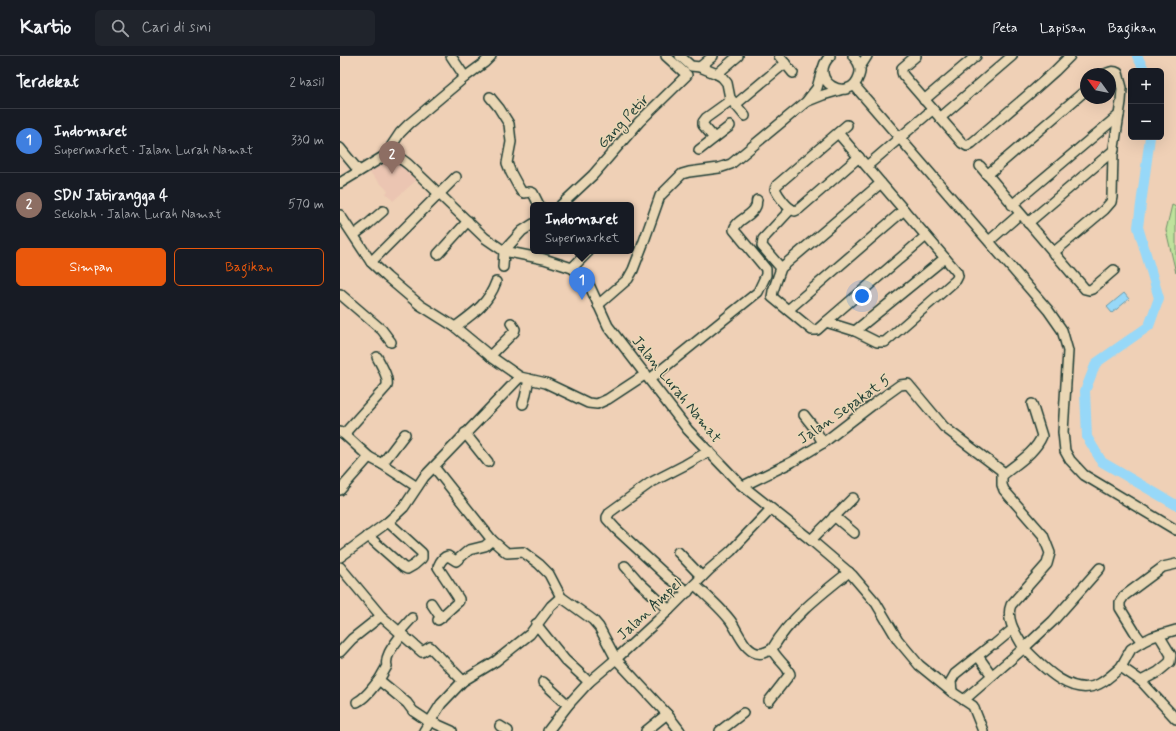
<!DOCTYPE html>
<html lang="id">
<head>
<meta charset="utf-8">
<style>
	:root { --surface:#171b24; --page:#20242c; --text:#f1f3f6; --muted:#9ea1a6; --line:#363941; --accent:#ea580c }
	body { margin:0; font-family:Mynerve,sans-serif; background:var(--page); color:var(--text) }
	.controls { position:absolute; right:12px; top:12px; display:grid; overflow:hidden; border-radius:6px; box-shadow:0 4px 16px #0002 }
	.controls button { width:36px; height:36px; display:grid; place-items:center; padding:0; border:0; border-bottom:1px solid var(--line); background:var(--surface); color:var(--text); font:20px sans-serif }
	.compass { position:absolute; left:740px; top:12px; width:36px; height:36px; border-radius:50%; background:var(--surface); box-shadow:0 4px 16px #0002; rotate:303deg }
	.you { position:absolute; left:522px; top:240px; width:14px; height:14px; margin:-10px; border:3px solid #fff; border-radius:50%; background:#1a73e8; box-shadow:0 0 0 6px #1a73e833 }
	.badge { display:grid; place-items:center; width:26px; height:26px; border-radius:50%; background:var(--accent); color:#fff; font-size:13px; font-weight:700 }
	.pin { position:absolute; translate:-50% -33px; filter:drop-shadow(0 1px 2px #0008) }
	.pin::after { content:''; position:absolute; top:21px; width:14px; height:12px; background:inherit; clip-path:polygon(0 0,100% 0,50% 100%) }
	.popup { position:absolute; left:190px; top:146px; width:104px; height:52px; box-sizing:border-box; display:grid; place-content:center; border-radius:6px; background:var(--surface); filter:drop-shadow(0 1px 3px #0005); font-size:13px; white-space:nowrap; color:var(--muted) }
	.popup b { font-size:15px; color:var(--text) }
	.popup::after { content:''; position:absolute; left:50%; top:100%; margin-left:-8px; border:8px solid transparent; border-top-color:var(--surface) }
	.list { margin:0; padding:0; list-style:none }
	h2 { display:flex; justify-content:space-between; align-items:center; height:52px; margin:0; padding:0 16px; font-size:17px }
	h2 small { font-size:13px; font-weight:400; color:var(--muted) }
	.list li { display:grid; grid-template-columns:26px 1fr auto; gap:12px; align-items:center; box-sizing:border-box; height:64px; padding:0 16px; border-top:1px solid var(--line) }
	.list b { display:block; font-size:15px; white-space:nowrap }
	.list p { margin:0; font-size:13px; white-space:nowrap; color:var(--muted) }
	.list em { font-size:13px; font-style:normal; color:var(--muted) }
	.actions { display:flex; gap:8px; padding:12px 16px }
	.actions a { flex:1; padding:9px 0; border:1px solid var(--accent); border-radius:6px; text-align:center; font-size:14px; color:var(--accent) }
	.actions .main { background:var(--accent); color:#fff }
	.icon { flex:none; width:22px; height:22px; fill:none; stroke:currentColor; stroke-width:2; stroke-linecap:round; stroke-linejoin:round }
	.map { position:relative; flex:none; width:836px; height:675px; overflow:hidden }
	header { display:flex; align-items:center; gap:24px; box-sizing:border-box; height:56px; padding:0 20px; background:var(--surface); border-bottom:1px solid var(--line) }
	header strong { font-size:19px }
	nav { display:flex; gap:22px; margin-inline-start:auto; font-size:14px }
	.search { width:280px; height:36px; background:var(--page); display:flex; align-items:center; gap:10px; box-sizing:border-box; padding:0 14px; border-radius:6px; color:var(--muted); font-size:15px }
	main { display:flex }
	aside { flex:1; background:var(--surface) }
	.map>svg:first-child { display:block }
</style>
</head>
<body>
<header>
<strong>Kartio</strong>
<div class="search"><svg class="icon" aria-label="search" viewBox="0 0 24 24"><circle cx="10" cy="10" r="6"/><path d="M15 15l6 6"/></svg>Cari di sini</div>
<nav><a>Peta</a><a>Lapisan</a><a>Bagikan</a></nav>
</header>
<main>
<aside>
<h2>Terdekat<small>2 hasil</small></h2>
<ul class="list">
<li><span class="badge" style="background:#3f7fe0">1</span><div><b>Indomaret</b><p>Supermarket · Jalan Lurah Namat</p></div><em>330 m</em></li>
<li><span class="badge" style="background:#8d6e63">2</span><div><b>SDN Jatirangga 4</b><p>Sekolah · Jalan Lurah Namat</p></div><em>570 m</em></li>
</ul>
<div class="actions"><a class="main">Simpan</a><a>Bagikan</a></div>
</aside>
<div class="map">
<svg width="836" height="675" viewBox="0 0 836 675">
	<rect width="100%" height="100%" fill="#efd0b6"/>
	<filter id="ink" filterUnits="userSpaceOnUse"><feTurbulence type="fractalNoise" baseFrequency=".025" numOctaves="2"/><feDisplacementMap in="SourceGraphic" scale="8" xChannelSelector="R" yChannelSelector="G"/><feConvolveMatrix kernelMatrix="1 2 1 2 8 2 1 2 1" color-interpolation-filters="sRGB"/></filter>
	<g filter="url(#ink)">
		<path fill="#ebc5b2" d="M46,101h8l26,20 -27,24 -7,-8 2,-2 -22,-22z"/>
		<path fill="#bee29c" stroke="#6e9068" d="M832,149l4,2v66l-10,-43z"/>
		<path fill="#97d8f8" stroke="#679aaa" d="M784,237l5,6 -17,14 -5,-6z"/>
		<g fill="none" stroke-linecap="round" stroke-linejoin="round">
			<g stroke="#97d8f8" stroke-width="10">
				<path d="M797,0l8,15"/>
				<path d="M810,81l-12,90 21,71 -10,28 -53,37 -11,28 2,46 15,25 74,43"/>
			</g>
			<defs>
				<g id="minor">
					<path d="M111,0l14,21"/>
					<path d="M340,0l11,10 9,1 17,7 5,3 5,6 3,15 15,18"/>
					<path d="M439,0l14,17"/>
					<path d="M490,0c-24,25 20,49 29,20 3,-8 0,-14 -6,-20"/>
					<path d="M576,0l-14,12v4l1,3 59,68 5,3 5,-3 56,-48 27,-24 15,-15"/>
					<path d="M360,11l13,-11"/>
					<path d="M520,11l7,-11"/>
					<path d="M377,18l21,-18"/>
					<path d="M514,29l194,225 14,20 6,21 -5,81 2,19 5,9 14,15 92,55"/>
					<path d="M150,41l9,11 10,16 2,18 -4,21 4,10 6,11 4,7 3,2 6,-1 3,1 6,12"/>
					<path d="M584,44l52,-44"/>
					<path d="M468,45l15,-6 17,-5"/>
					<path d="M395,49l50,-42"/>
					<path d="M600,62l72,-62"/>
					<path d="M507,69l-70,60 -2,4c4,8 12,19 20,22l4,-2 60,-52"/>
					<path d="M498,77l119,139 1,4 -2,4 -71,62h-8l-22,-11 -29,-9 -9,8h-5l-40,-33 1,-6 8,-23 100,-85"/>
					<path d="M374,82l-11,-13v-3l3,-4 25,-18"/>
					<path d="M0,92l19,23"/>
					<path d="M359,94l31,-24"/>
					<path d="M50,99l2,-10 8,-12 9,-9 56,-47 19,-14 7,-7"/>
					<path d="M527,110l65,-56"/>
					<path d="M640,110l105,123 4,1 3,-1 22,-19"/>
					<path d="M647,119l99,-85"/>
					<path d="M0,127l46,-28c9,-1 16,4 23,10l76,73 19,13 40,8 28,9 15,12 21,46 80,104 51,53 72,57 41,35 24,28 22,37 21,25 33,27 21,14 10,25"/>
					<path d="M221,149l32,-30 46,-53 48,-47 -21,-19"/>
					<path d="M672,149l107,-90"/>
					<path d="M0,159l31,47 16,15 33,28 35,22 35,29 30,21"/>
					<path d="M688,167l86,-73"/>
					<path d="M14,179l13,-10 16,-14"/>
					<path d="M649,185l31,-27"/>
					<path d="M713,197l51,-43 7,-8 1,-5 1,-43 8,-52 1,-14 -4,-15c-5,-3 -8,-1 -13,1"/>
					<path d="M98,198l30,-33"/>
					<path d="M31,206l85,-85"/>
					<path d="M163,211l1,-16 18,-20 11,-7"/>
					<path d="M232,212l17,-17"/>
					<path d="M441,212l-19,-22 1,-7 28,-30"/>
					<path d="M0,238l42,36 9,12"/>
					<path d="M258,249l30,-26 5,-9 10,-26 17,-48 22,-22 7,-2 30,-4 12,-4 75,-62 11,-14 5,-18"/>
					<path d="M448,254l116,-100"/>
					<path d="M486,266l100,-86"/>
					<path d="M115,271c19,-14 33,-23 41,-45"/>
					<path d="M515,275l90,-73"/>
					<path d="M150,300l24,-24 1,-3 -4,-6"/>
					<path d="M310,323l108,-87 8,-17v-6l-32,-39c2,-11 18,-13 22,-24 1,-2 0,-4 1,-6"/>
					<path d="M183,348l2,-6 4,-19"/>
					<path d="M464,359l11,14 8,14"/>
					<path d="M0,376l4,2 25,23 13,7 35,23"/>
					<path d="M125,377l23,29"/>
					<path d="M4,378l43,-48c2,-9 -6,-21 -10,-29"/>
					<path d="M42,408l23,-30"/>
					<path d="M94,411l58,73 15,13 16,-1 16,12 10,10 12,23 32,23 6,7 17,32 51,55 13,17"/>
					<path d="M663,419c14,-12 32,-22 39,-39l-10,-32"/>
					<path d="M403,430l49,-24 31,-19 52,-40 25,-18 8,-1 36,43 58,44v14l2,5 39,45 7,18 -3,11 -36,41c-6,14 6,31 13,43l-60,52"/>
					<path d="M0,434l29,-33"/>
					<path d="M494,460l20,17"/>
					<path d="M28,480l35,31 4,2 7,-4 8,-7v-5l-34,-31"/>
					<path d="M471,484l42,-42"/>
					<path d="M338,496l24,25"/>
					<path d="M0,501l48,-35 16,-15 20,-30 96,-100 26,6 42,20 9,1 11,-5 38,-25"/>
					<path d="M285,510l14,16 30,28"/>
					<path d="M0,511l41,49 41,36 8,-5 33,34"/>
					<path d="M760,512l-47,53 -29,27c18,18 47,50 75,36 8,-4 15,-11 22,-17l20,14 35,38"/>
					<path d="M355,529c12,11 25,22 35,35 8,10 16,37 33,33 3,-1 6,-2 9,-4"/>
					<path d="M348,536l-19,-14 -53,-49 -9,-10v-2l3,-5 40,-29 35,-18 24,-14"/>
					<path d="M91,547l10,15"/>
					<path d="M98,564l21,-19v-2l-21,-32c2,-5 5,-10 10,-11l8,5 13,-11 16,-4 7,-6"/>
					<path d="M196,568l29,36 24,22"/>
					<path d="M60,577l2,-4 10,-11"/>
					<path d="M62,578c-6,9 -18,21 -15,32l-8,14 28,23 6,8 12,8 27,12"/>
					<path d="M802,586l10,-5 24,-7"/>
					<path d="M655,588l18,-15"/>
					<path d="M0,596l12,-13 29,-23"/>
					<path d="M638,600l12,17"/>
					<path d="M781,611l10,-18 11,-7 -6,-8 -16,-26v-6l4,-6 39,-29 13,-3"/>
					<path d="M801,625l17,-9 12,-10 1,-7 -12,-20"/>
					<path d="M203,626l25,23"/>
					<path d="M612,636l-1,-11 4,-7 35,-28"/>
					<path d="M429,645l21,-27c-4,-10 -14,-15 -18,-25 19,-32 48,-54 77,-77"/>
					<path d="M17,646c10,-5 15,-14 22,-22"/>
					<path d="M160,670l8,5"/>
					<path d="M84,675l17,-27 22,-23 33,-20 34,-27 21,-28 10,-9"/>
					<path d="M208,675l20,-26 21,-23 27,-23 53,-49 40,-40 22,-19 40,-42"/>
					<path d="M306,675l21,-17"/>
					<path d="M380,675l23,-18"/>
				</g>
			</defs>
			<use href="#minor" stroke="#1f3d34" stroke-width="12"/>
			<use href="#minor" stroke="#ead7b5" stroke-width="9"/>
		</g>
	</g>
	<g text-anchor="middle" stroke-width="3" stroke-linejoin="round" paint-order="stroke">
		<g font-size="15" fill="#1f3d34" stroke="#ead7b5">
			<text transform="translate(283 65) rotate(-47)" y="5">Gang Petir</text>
			<text transform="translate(337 333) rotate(51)" y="5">Jalan Lurah Namat</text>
			<text transform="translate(504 353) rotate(-35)" y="5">Jalan Sepakat 5</text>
			<text transform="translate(309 553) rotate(-43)" y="5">Jalan Ampel</text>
		</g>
	</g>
</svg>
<div class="controls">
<button>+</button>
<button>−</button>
</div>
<svg class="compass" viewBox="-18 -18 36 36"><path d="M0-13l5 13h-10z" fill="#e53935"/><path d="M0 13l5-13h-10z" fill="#9ea1a6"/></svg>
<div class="you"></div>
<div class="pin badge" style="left:242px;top:244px;background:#3f7fe0">1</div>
<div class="popup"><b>Indomaret</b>Supermarket</div>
<div class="pin badge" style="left:52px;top:118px;background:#8d6e63">2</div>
</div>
</main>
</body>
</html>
